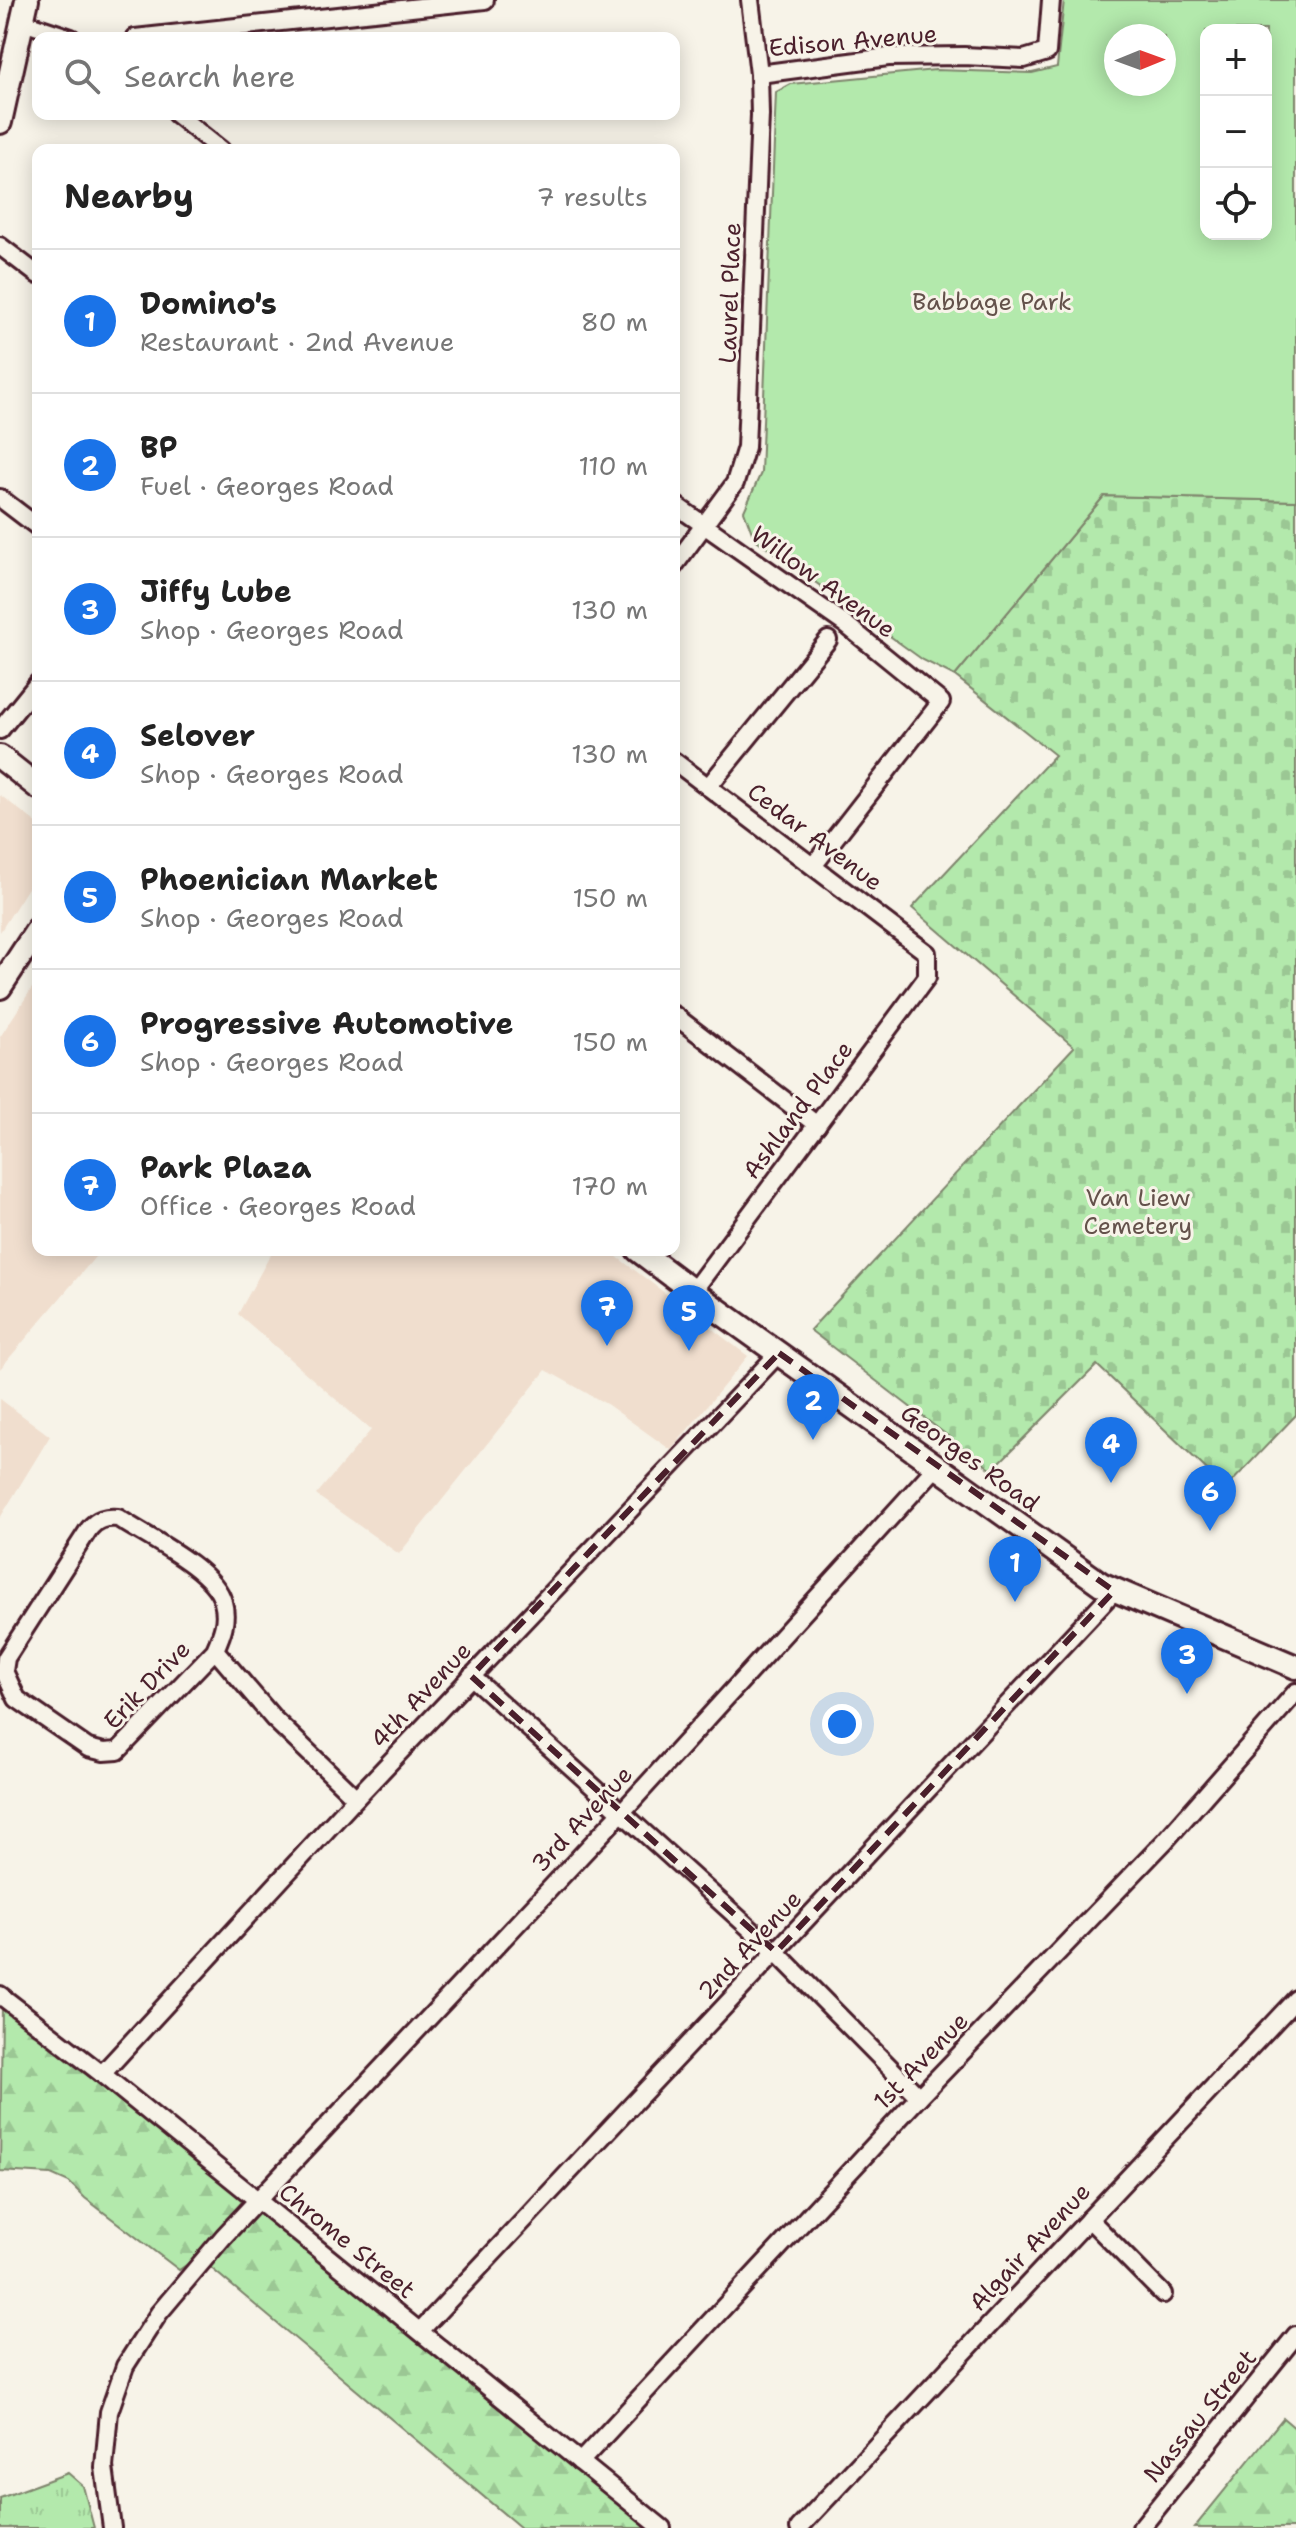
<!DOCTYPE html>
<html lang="en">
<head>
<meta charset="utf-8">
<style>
	:root { --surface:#fff; --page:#f6f6f6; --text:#222; --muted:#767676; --line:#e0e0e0; --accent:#1a73e8 }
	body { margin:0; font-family:"Shantell Sans",sans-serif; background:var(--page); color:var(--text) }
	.controls { position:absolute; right:24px; top:24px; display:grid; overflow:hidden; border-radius:16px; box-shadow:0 4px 20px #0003 }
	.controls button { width:72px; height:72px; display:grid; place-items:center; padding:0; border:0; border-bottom:2px solid var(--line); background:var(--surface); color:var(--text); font:40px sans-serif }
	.compass { position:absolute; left:1104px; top:24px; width:72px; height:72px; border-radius:50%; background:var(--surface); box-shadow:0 4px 20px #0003; rotate:89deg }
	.you { position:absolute; left:842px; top:1724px; width:28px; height:28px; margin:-20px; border:6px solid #fff; border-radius:50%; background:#1a73e8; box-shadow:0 0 0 12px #1a73e833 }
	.badge { display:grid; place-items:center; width:52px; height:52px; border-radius:50%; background:var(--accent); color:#fff; font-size:26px; font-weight:700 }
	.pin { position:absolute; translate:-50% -66px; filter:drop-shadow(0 2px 4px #0008) }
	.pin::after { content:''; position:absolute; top:42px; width:28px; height:24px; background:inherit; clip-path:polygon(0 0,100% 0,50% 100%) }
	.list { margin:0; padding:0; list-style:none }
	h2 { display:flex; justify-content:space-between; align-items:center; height:104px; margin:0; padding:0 32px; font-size:34px }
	h2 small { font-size:26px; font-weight:400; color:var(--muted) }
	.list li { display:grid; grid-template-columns:52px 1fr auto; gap:24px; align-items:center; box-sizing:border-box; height:144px; padding:0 32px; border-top:2px solid var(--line) }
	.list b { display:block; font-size:30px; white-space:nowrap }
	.list p { margin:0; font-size:26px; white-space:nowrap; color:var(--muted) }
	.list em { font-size:26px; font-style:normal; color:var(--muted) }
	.icon { flex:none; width:44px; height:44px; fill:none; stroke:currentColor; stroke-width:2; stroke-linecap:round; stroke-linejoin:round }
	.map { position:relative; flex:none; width:1296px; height:2528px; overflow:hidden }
	.search { position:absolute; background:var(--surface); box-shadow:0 4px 20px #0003; left:32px; top:32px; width:648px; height:88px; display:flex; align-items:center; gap:20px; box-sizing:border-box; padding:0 28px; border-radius:16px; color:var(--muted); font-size:30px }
	.panel { position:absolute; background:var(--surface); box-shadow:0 4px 20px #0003; left:32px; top:144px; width:648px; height:1112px; border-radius:16px }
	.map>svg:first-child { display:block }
</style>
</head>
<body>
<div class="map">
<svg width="1296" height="2528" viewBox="0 0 1296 2528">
	<defs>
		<pattern id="grass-tufts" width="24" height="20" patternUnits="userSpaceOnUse" patternTransform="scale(2)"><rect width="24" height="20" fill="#b3e9ac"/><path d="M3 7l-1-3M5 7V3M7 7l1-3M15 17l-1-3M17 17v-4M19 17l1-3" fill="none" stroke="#9bc794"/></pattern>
		<pattern id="forest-firs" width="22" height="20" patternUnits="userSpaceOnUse" patternTransform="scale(2)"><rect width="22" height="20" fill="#b3e9ac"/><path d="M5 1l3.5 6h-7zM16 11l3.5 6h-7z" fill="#9bc794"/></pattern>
		<pattern id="cemetery-stones" width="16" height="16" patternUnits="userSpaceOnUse" patternTransform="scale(2)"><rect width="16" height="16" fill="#b3e9ac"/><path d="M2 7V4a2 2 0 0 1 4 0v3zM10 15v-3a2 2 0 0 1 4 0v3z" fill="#9bc794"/></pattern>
	</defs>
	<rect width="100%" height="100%" fill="#f7f3e8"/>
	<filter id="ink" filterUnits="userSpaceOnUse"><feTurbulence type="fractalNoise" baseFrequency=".0125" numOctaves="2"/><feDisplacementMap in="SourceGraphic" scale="16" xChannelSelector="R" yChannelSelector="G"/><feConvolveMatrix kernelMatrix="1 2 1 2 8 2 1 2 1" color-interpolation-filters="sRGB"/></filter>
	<g filter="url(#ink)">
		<g fill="#f0dece">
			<path d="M0,795l38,29v48l-38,60z"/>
			<path d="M38,979v271h63l-101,119v-332z"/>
			<path d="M273,1250h335l140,106 -77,94 -63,-45 -62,-35 -147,184 -83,-59 55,-65 -133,-116z"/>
			<path d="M0,1399l50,37 -50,82z"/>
		</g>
		<path fill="url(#grass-tufts)" stroke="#7e846c" stroke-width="2" d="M68,2473l15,13 11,42h-94v-30z"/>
		<g fill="url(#forest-firs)" stroke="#7e846c" stroke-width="2">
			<path d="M2,2006l648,522h-129l-323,-271 -19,13 -94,-72 -16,-16 -18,-8 -51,-3z"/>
			<path d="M1283,2418l13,11v99h-102z"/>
		</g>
		<path fill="url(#cemetery-stones)" stroke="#7e846c" stroke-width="2" d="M1104,496l192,5v914l-70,73 -129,-123 -105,105 -182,-140 264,-283 -162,-139 143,-153 -100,-79z"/>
		<path fill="#b3e9ac" stroke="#7e846c" stroke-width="2" fill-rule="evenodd" d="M1064,0h232v501l-192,-5 -149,180 -32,-16 -169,-122 -10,-27 17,-38 15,-381 15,-8 144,-14 97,3 25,-6zM1206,30h60v204h-60zM1116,36h48v48h-48z"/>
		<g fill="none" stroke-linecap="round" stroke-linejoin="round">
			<defs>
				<g id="street">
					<path d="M23,22l48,16"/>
					<path d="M135,38l350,-38"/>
					<path d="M759,74l129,-17 76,-1 60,3 23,-7 4,-52"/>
					<path d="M176,114l45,36"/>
					<path d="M0,246l38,29"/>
					<path d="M0,498l38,29"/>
					<path d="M674,504l171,120 96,78 -128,164"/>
					<path d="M674,566l61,-83 11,-36 14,-332 -1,-41 -9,-74"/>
					<path d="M0,730l38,-47"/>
					<path d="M674,761l253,192v24l-234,314"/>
					<path d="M708,787l120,-147"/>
					<path d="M674,1015l143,110"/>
					<path d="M215,1650l-97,101 -14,1 -16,-4 -71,-49 -13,-28 2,-13 83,-129c8,-10 16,-12 29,-11 27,18 97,51 105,84 5,18 -1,32 -8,48l59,69 82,79"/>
					<path d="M471,1676l305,276 143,145"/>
					<path d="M0,1995l102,79 560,454"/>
					<path d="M102,2074l254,-276 423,-445"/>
					<path d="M1089,2219l74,75"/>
					<path d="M420,2331l694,-740"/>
					<path d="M580,2462l339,-365 246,-256 131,-149"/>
					<path d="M112,2528l-8,-61 5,-55 16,-46 34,-53 65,-77 397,-423 316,-347"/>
					<path d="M799,2528l497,-529"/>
					<path d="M1141,2528l155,-193"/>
				</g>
				<g id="secondary">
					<path d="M0,122l27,-122"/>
					<path d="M0,757l38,30"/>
					<path d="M0,987l38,-58"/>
					<path d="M638,1250l77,58 386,276 195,83"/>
				</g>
			</defs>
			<use href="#street" stroke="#4a1f2b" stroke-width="22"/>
			<use href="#secondary" stroke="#4a1f2b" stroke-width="28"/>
			<use href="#street" stroke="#f7f3e8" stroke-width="16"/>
			<use href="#secondary" stroke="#f7f3e8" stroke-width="22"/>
		</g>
	</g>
	<path fill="none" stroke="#4a1f2b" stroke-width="6" stroke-dasharray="16 10" stroke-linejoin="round" d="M779,1353l335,238 -338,361 -305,-276z"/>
	<g text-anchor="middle" stroke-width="6" stroke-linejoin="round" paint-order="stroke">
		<g font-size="24" fill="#4a1f2b" stroke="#f7f3e8">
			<text transform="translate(853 41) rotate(-5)" y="8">Edison Avenue</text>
			<text transform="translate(730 293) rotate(-88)" y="8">Laurel Place</text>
			<text transform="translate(823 582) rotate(36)" y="8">Willow Avenue</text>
			<text transform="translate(815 837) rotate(37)" y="8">Cedar Avenue</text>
			<text transform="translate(798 1110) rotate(-53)" y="8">Ashland Place</text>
			<text transform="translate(970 1458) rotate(36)" y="8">Georges Road</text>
			<text transform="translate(147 1685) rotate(-46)" y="8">Erik Drive</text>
			<text transform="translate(421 1695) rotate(-47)" y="8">4th Avenue</text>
			<text transform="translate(582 1819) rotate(-47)" y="8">3rd Avenue</text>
			<text transform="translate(750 1945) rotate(-47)" y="8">2nd Avenue</text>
			<text transform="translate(921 2061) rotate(-46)" y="8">1st Avenue</text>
			<text transform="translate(347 2241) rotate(39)" y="8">Chrome Street</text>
			<text transform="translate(1030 2247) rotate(-47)" y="8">Algair Avenue</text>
			<text transform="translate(1200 2416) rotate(-51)" y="8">Nassau Street</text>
		</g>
		<g font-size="24" fill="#64524b" stroke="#f7f3e8">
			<text x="992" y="310">Babbage Park</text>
			<text x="1138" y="1206">Van Liew<tspan x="1138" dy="28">Cemetery</tspan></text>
		</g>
	</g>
</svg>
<div class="controls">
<button>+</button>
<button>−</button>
<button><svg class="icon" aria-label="locate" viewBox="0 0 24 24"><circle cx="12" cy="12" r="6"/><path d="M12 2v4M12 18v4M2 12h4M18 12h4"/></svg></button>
</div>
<svg class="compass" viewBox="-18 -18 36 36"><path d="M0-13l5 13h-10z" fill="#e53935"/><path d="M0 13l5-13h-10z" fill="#767676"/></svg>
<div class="you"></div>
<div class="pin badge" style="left:1015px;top:1602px">1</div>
<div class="pin badge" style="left:813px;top:1440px">2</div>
<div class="pin badge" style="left:1187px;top:1694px">3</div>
<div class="pin badge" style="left:1111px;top:1483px">4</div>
<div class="pin badge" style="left:689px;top:1351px">5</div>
<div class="pin badge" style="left:1210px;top:1531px">6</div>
<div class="pin badge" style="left:607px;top:1346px">7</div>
<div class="search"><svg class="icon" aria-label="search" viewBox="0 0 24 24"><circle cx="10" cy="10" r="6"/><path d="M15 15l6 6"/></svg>Search here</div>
<section class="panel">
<h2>Nearby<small>7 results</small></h2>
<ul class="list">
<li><span class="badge">1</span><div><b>Domino's</b><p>Restaurant · 2nd Avenue</p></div><em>80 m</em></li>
<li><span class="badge">2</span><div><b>BP</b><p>Fuel · Georges Road</p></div><em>110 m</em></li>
<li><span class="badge">3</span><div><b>Jiffy Lube</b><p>Shop · Georges Road</p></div><em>130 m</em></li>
<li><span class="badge">4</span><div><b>Selover</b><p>Shop · Georges Road</p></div><em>130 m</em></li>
<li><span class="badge">5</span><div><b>Phoenician Market</b><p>Shop · Georges Road</p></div><em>150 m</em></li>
<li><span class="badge">6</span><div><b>Progressive Automotive</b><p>Shop · Georges Road</p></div><em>150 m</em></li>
<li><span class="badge">7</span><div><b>Park Plaza</b><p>Office · Georges Road</p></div><em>170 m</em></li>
</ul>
</section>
</div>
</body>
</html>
